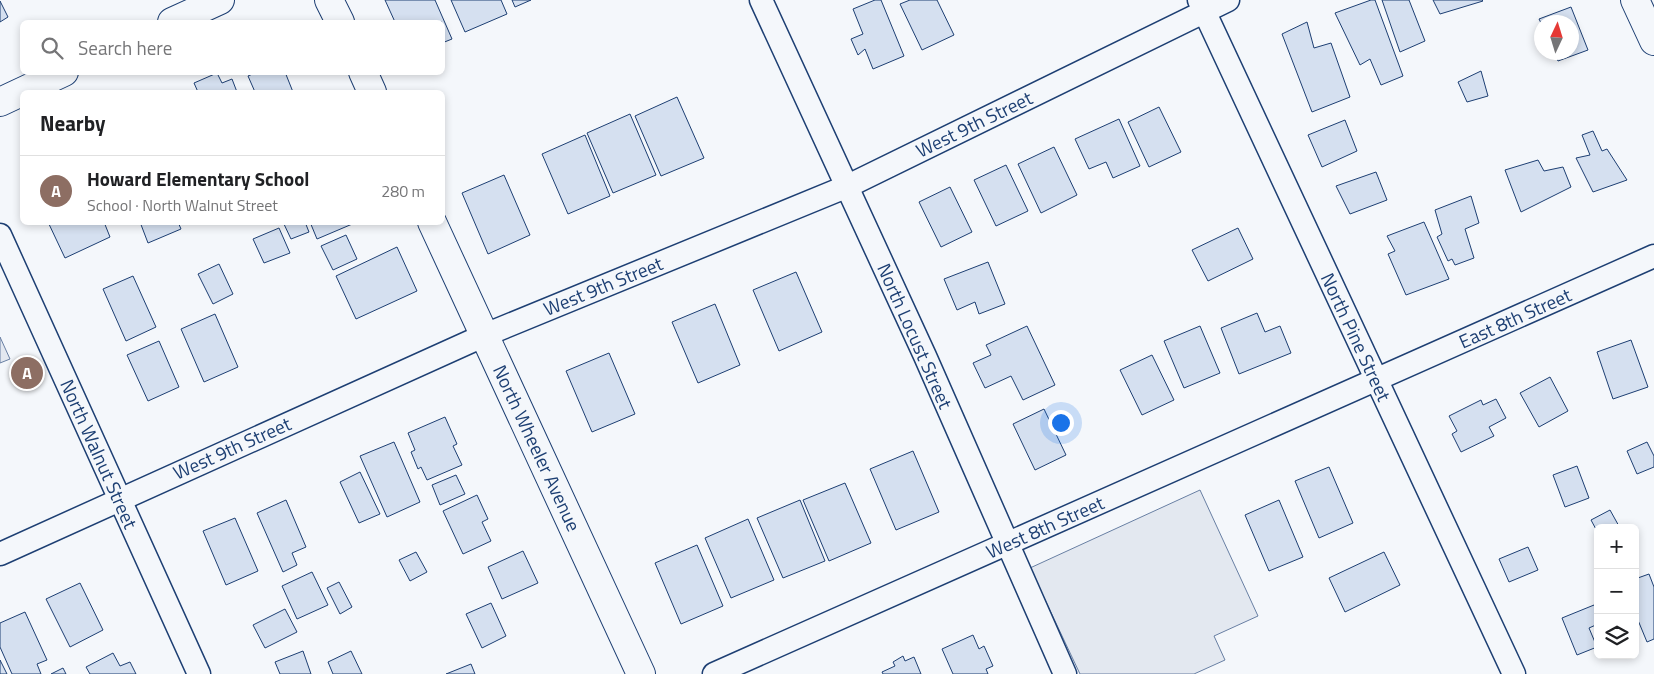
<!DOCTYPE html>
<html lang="en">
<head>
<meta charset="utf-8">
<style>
	:root { --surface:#fff; --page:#f6f6f6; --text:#202124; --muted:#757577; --line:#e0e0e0; --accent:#c62828 }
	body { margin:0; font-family:"Titillium Web",sans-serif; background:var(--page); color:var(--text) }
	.controls { position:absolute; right:15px; bottom:15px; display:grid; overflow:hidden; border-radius:8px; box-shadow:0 2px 8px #0003 }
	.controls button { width:45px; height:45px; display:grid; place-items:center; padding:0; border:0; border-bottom:1px solid var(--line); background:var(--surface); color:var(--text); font:25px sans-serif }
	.compass { position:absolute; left:1534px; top:15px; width:45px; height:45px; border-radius:50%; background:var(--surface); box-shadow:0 2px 8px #0003; rotate:4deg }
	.you { position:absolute; left:1060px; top:422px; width:18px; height:18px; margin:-12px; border:4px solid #fff; border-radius:50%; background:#1a73e8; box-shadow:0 0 0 8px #1a73e833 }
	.badge { display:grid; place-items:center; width:32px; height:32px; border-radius:50%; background:var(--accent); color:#fff; font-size:16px; font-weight:700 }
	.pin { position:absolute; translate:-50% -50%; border:2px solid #fff; box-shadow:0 1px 5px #0006 }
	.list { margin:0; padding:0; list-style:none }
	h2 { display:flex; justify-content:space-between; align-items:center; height:65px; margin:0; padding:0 20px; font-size:21px }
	h2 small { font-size:16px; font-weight:400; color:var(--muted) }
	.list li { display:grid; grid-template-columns:32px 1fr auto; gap:15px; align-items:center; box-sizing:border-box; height:70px; padding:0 20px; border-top:1px solid var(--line) }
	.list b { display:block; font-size:19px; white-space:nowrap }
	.list p { margin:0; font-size:16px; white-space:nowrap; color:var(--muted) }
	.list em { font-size:16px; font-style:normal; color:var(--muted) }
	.icon { flex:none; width:28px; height:28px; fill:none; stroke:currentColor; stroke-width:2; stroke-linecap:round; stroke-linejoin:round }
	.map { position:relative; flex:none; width:1654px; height:674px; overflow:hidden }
	.search { position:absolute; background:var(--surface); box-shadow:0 2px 8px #0003; left:20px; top:20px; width:425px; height:55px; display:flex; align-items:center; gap:12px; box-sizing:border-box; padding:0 18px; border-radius:8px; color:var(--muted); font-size:19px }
	.panel { position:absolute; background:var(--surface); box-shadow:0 2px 8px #0003; left:20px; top:90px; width:425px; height:135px; border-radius:8px }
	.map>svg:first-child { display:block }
</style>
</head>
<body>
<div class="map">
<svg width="1654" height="674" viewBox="0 0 1654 674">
	<rect width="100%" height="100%" fill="#f4f7fb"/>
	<g fill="#e3e8f0" stroke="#687fa3">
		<path d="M0,337l10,22 -10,4z"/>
		<path d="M1200,490l58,126 -44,20 11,24 -31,14h-114l-50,-106z"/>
	</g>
	<g fill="#d5e0f0" stroke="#1d3f73">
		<path d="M385,0h50l17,39 -10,4v-21h-47z"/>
		<path d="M451,0h50l6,14 -42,18z"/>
		<path d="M512,0h19l-16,7z"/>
		<path d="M875,0h6l23,56 -31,13 -8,-20 -7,6 -7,-16 12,-5 -10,-25z"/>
		<path d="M910,0h27l17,35 -32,15 -22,-46z"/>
		<path d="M1371,0h4l28,76 -22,9 -11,-26 -10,6 -25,-52z"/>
		<path d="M1382,0h27l16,41 -25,11z"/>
		<path d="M1433,0h49l1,1 -43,13z"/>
		<path d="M0,1l8,16 -8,5z"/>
		<path d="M1571,7l17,43 -30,11 -4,-9h18v-30h-30v3l-3,-6z"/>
		<path d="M1307,22l7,26 17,-5 19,54 -38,15 -30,-78z"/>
		<path d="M1481,71l7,25 -21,6 -9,-20z"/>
		<path d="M257,72h28l8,20h-38l-7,-16z"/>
		<path d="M217,73l5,10 10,-4 5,13h-39l-4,-9z"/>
		<path d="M677,97l27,61 -43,18 -26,-60z"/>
		<path d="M1159,107l22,45 -32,15 -21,-45z"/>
		<path d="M630,114l26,61 -43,18 -26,-60z"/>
		<path d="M1119,119l21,47 -27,12 -7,-16 -17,7 -14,-30z"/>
		<path d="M1345,120l12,31 -35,16 -14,-32z"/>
		<path d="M1593,131l9,20 5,-2 20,31 -34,12 -17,-34 14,-3 -8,-20z"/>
		<path d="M585,135l25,61 -42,18 -26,-60z"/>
		<path d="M1054,147l23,48 -36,18 -23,-49z"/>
		<path d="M1538,160l6,11 19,-4 8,20 -50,25 -16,-42z"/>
		<path d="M1006,165l22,46 -32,15 -22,-46z"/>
		<path d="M1376,172l11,28 -37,14 -14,-28z"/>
		<path d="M504,175l26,60 -42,19 -26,-61z"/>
		<path d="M950,187l22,45 -31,15 -22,-45z"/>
		<path d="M1471,196l8,27 -14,6 9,29 -19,7 -3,-6 -4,2 -11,-24 5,-3 -7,-24z"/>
		<path d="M48,222h56l6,15 -45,21z"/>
		<path d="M140,222h38l3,7 -33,14z"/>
		<path d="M283,222h22l4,10 -18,7z"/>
		<path d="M310,222h47l-40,17z"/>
		<path d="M1424,222l25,57 -43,16 -18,-41 7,-3 -8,-15z"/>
		<path d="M279,228l11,25 -26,10 -11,-24z"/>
		<path d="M1238,228l15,31 -45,22 -16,-31z"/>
		<path d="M346,235l11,24 -24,11 -12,-24z"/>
		<path d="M397,247l20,44 -61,28 -20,-43z"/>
		<path d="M988,262l17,42 -26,10 -4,-12 -18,8 -13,-31z"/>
		<path d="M219,264l14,30 -20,10 -15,-30z"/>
		<path d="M796,272l26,60 -43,19 -26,-61z"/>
		<path d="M133,276l23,51 -30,14 -23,-52z"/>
		<path d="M715,304l25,61 -42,18 -26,-61z"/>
		<path d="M1257,313l8,19 15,-6 11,27 -52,21 -18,-46z"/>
		<path d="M215,314l23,53 -34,15 -23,-53z"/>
		<path d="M1027,326l28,59 -32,15 -12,-24 -26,12 -12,-25 18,-8 -5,-10z"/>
		<path d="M1200,326l20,47 -36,15 -20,-47z"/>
		<path d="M1631,340l17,47 -35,12 -16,-47z"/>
		<path d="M159,341l20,46 -31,14 -21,-46z"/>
		<path d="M609,353l26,61 -43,18 -26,-61z"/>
		<path d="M1152,355l22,45 -32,15 -22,-45z"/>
		<path d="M1550,377l18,34 -29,16 -19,-34z"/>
		<path d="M1496,399l10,19 -17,9 5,9 -33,16 -9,-18 5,-3 -8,-15 32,-16 2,5z"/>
		<path d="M1044,409l22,46 -31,15 -22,-46z"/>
		<path d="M445,417l12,27 -4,2 9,19 -35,15 -6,-13 -3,2 -7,-17 4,-2 -7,-17z"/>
		<path d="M394,442l26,60 -33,15 -27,-61z"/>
		<path d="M1647,442l7,14v11l-17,7 -10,-23z"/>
		<path d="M913,451l26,61 -43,18 -26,-61z"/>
		<path d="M1577,466l12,32 -24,9 -12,-32z"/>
		<path d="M1329,467l24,56 -34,15 -24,-57z"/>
		<path d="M360,472l20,42 -21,9 -19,-41z"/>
		<path d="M456,475l9,19 -25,11 -8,-20z"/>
		<path d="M845,483l26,60 -42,18 -26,-61z"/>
		<path d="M477,495l11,24 -6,3 9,19 -28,13 -20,-43z"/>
		<path d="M286,500l20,47 -14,6 5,12 -14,7 -26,-59z"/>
		<path d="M800,500l25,61 -42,17 -26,-60z"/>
		<path d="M1279,500l24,57 -34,14 -24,-56z"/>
		<path d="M1610,510l10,18h-22v5l-7,-13z"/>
		<path d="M235,518l23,53 -32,14 -23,-54z"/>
		<path d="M748,519l26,61 -43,18 -26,-60z"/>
		<path d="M697,545l26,61 -42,18 -26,-61z"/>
		<path d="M1528,547l10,23 -29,12 -10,-23z"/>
		<path d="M523,551l15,32 -36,16 -14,-32z"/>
		<path d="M416,552l11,20 -17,9 -11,-21z"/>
		<path d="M1384,552l16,33 -55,27 -16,-34z"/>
		<path d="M312,572l16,33 -31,14 -15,-33z"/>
		<path d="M1649,574l5,13v52l-7,3 -12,-29v-34z"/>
		<path d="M339,582l13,25 -12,7 -13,-26z"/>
		<path d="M80,583l23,47 -33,17 -24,-48z"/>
		<path d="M491,603l15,33 -24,12 -16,-34z"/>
		<path d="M1594,605l4,8v11l-9,4 8,19 -20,8 -15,-37z"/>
		<path d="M285,609l12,23 -32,16 -12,-23z"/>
		<path d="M25,612l22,48 -10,4 4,10h-29l-12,-27v-24z"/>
		<path d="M973,635l6,14 5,-3 9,20 -7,3 2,5h-35l-11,-25z"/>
		<path d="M303,651l8,23h-31l-5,-12z"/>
		<path d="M351,651l11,23h-29l-5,-12z"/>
		<path d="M113,653l7,13 10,-4 6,12h-46l-4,-7z"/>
		<path d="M903,656l2,5 9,-4 7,17h-38l-1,-2 13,-6 -2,-4z"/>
		<path d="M0,660l7,14h-7z"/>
		<path d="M471,664l4,10h-29z"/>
		<path d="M63,668l3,6h-15z"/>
	</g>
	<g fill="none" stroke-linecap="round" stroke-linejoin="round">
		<defs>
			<g id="street">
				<path d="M761,0l164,356 140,318"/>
				<path d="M1199,0l315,674"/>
				<path d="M0,235l199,439"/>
				<path d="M0,554l485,-219 363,-149 380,-186"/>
				<path d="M714,674l940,-418"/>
			</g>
			<g id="secondary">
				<path d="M329,0l11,22"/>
				<path d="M1635,0l19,41"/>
				<path d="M172,22l48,-22"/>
				<path d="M363,72l9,20"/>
				<path d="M0,102l64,-30"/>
				<path d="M432,222l209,452"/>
			</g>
		</defs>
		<use href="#street" stroke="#1d3f73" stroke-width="25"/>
		<use href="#secondary" stroke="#1d3f73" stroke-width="30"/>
		<use href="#street" stroke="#f4f7fb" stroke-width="22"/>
		<use href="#secondary" stroke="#f4f7fb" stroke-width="28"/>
	</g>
	<g text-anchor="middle" stroke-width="4" stroke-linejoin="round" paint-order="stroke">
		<g font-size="19" fill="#1d3f73" stroke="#f4f7fb">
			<text transform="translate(974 124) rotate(-26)" y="7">West 9th Street</text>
			<text transform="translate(603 286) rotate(-22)" y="7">West 9th Street</text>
			<text transform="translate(1515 318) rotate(-24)" y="7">East 8th Street</text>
			<text transform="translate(915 336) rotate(66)" y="7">North Locust Street</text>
			<text transform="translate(1356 337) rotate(65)" y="7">North Pine Street</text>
			<text transform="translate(232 448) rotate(-24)" y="7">West 9th Street</text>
			<text transform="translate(537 448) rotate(65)" y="7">North Wheeler Avenue</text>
			<text transform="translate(99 454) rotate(66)" y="7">North Walnut Street</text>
			<text transform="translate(1045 527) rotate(-24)" y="7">West 8th Street</text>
		</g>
	</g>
</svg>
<div class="controls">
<button>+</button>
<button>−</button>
<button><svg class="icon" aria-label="layers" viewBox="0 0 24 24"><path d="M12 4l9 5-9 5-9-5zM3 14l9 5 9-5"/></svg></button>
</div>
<svg class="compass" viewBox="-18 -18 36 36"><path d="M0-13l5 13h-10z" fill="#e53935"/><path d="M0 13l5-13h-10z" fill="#757577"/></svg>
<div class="you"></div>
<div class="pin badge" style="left:27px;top:373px;background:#8d6e63">A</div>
<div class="search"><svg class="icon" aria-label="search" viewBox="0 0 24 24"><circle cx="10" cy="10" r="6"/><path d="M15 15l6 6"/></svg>Search here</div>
<section class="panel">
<h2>Nearby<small></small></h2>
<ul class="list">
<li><span class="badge" style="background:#8d6e63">A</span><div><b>Howard Elementary School</b><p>School · North Walnut Street</p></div><em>280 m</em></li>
</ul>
</section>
</div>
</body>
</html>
